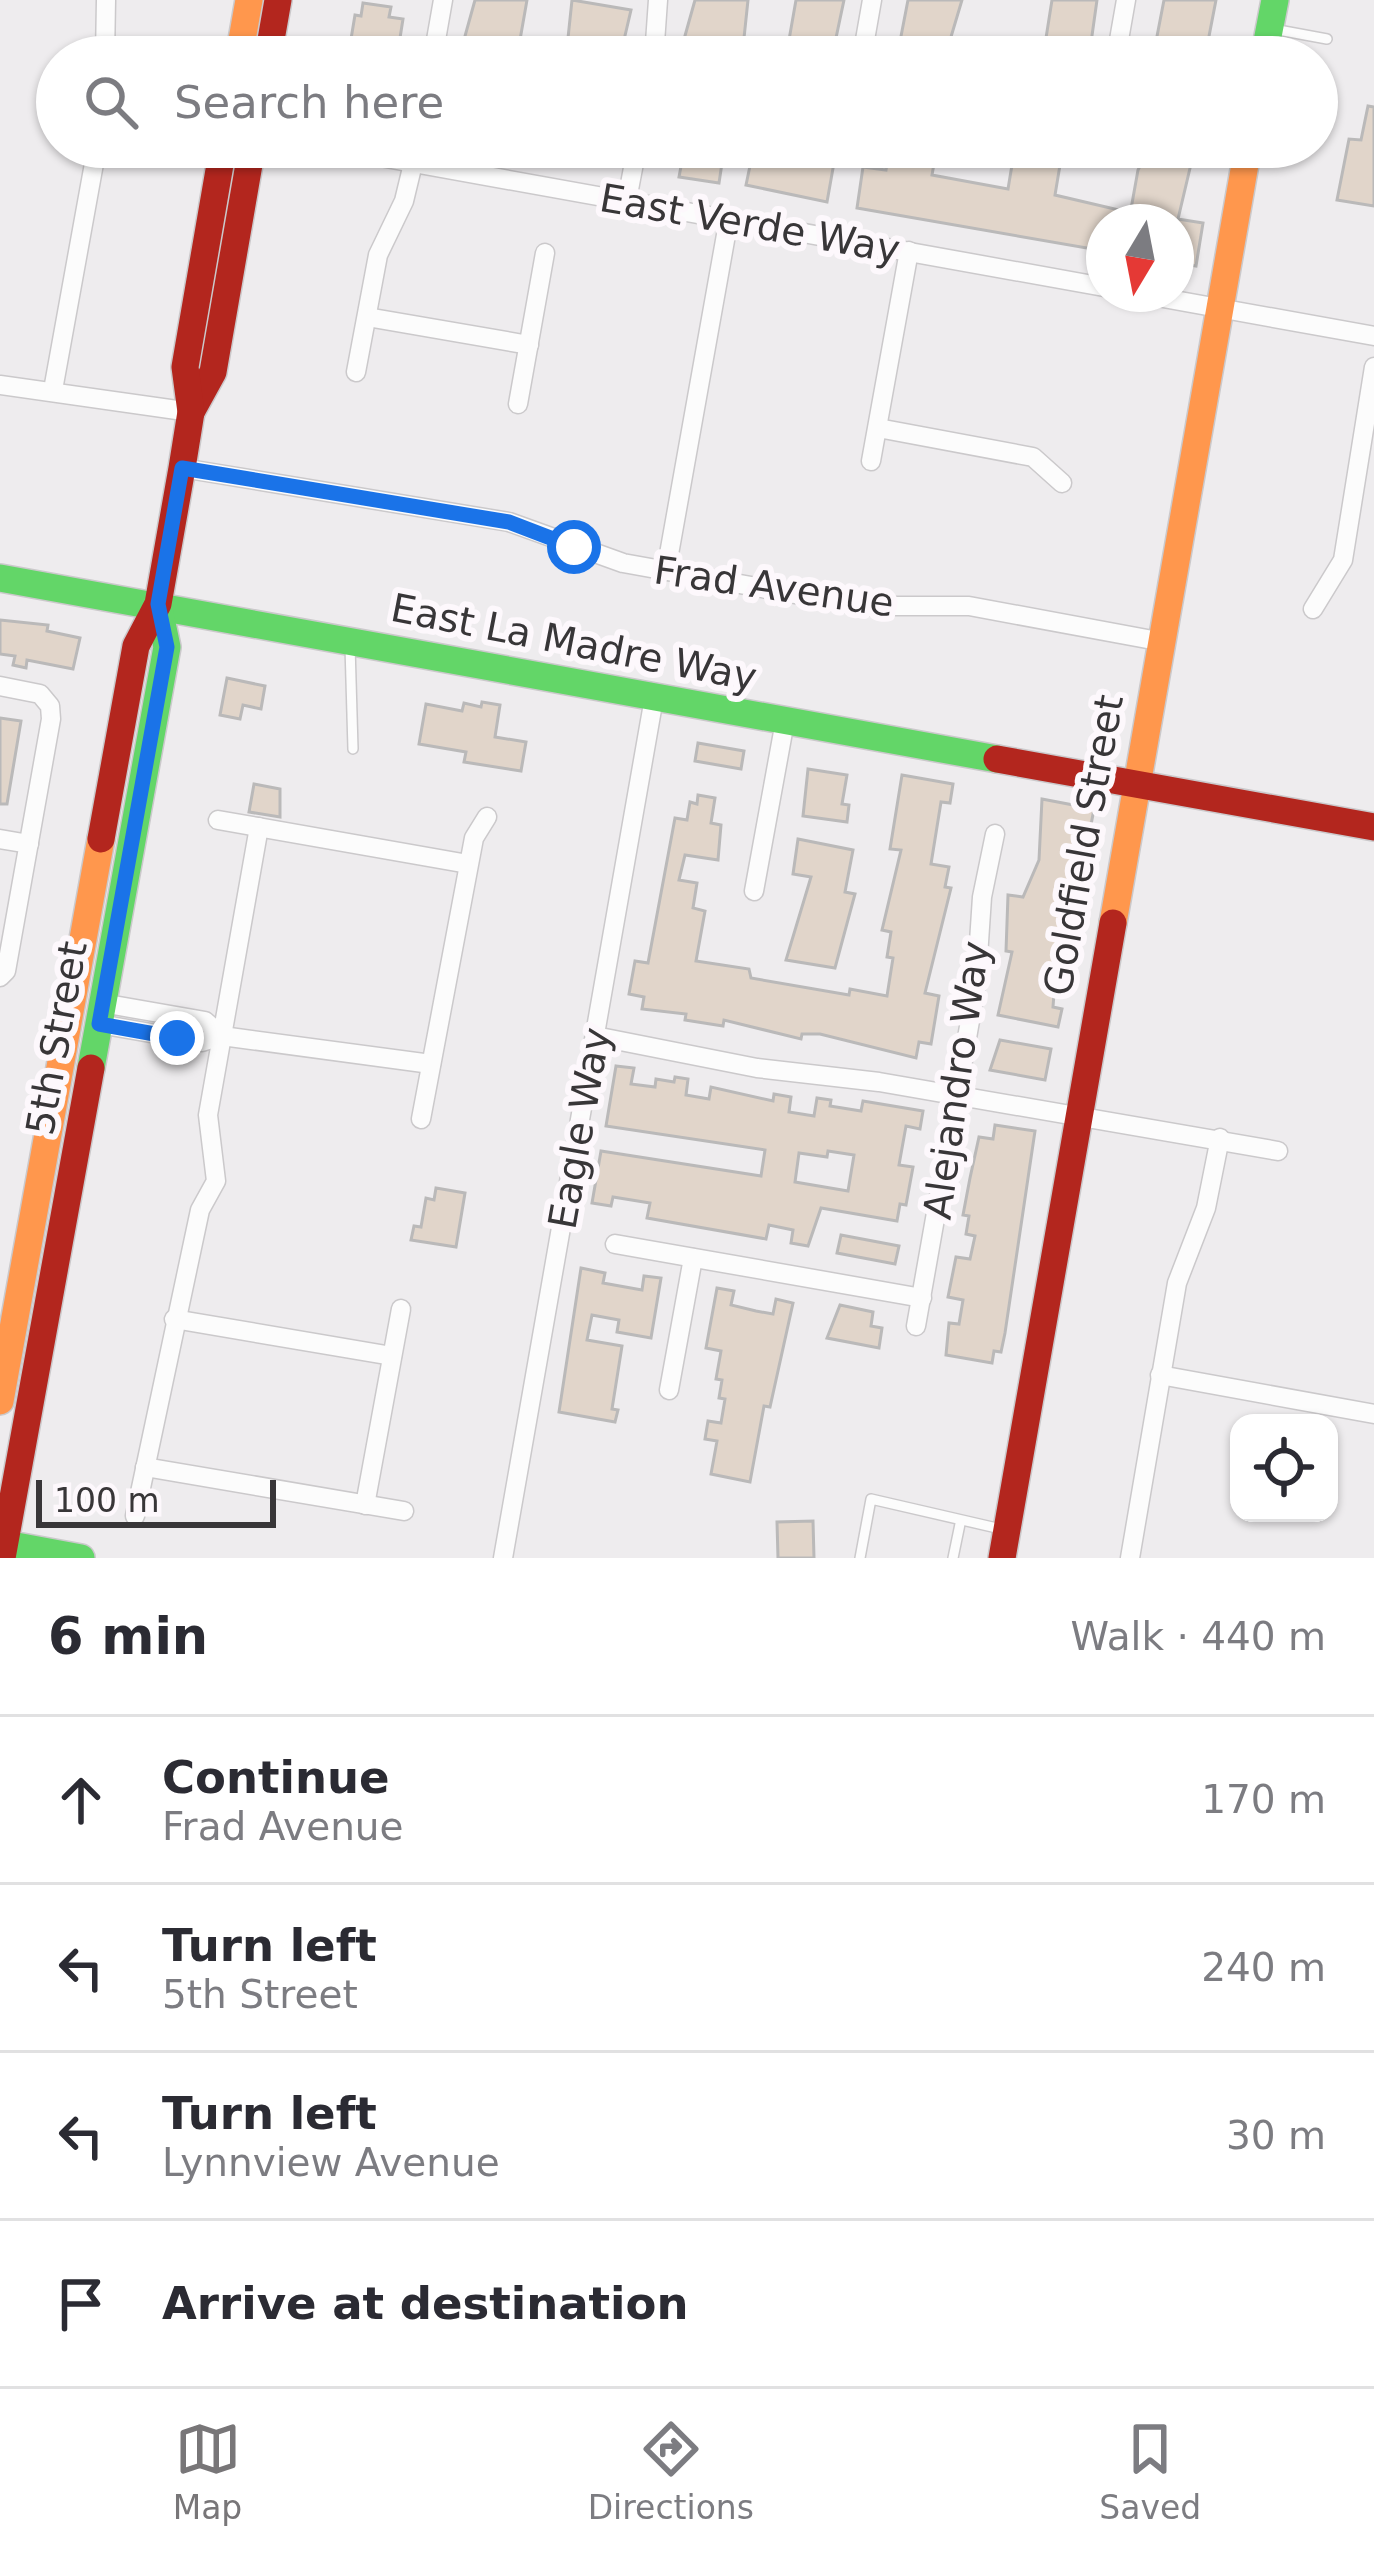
<!DOCTYPE html>
<html lang="en">
<head>
<meta charset="utf-8">
<style>
	:root { --surface:#fff; --page:#f7f7f7; --text:#2b2b33; --muted:#7c7c81; --line:#e1e1e2; --accent:#787678 }
	body { margin:0; font-family:"DejaVu Sans",sans-serif; background:var(--page); color:var(--text) }
	.controls { position:absolute; right:36px; bottom:36px; display:grid; overflow:hidden; border-radius:24px; box-shadow:0 3px 9px #0004 }
	.controls button { width:108px; height:108px; display:grid; place-items:center; padding:0; border:0; border-bottom:3px solid var(--line); background:var(--surface); color:var(--text); font:60px sans-serif }
	.compass { position:absolute; left:1086px; top:204px; width:108px; height:108px; border-radius:50%; background:var(--surface); box-shadow:0 3px 9px #0004; rotate:190deg }
	.scale { position:absolute; left:36px; bottom:30px; width:240px; box-sizing:border-box; padding-left:12px; border:6px solid #383638; border-top:0; font-size:33px; line-height:42px; white-space:nowrap; color:#383638; -webkit-text-stroke:9px #fdf8fc; paint-order:stroke }
	.stop { position:absolute; width:36px; height:36px; margin:-27px; border:9px solid #1a73e8; border-radius:50%; background:#fff }
	.stop.end { background:#1a73e8; border-color:#fff; box-shadow:0 3px 12px #0008 }
	.list { margin:0; padding:0; list-style:none }
	h2 { display:flex; justify-content:space-between; align-items:center; height:156px; margin:0; padding:0 48px; font-size:51px }
	h2 small { font-size:39px; font-weight:400; color:var(--muted) }
	.list li { display:grid; grid-template-columns:78px 1fr auto; gap:36px; align-items:center; box-sizing:border-box; height:168px; padding:0 48px; border-top:3px solid var(--line) }
	.list b { display:block; font-size:45px; white-space:nowrap }
	.list p { margin:0; font-size:39px; white-space:nowrap; color:var(--muted) }
	.list em { font-size:39px; font-style:normal; color:var(--muted) }
	.icon { flex:none; width:66px; height:66px; fill:none; stroke:currentColor; stroke-width:2; stroke-linecap:round; stroke-linejoin:round }
	.map { position:relative; flex:none; width:1374px; height:1558px; overflow:hidden }
	.search { position:absolute; background:var(--surface); box-shadow:0 3px 9px #0004; left:36px; right:36px; top:36px; height:132px; display:flex; align-items:center; gap:30px; box-sizing:border-box; padding:0 42px; border-radius:66px; color:var(--muted); font-size:45px }
	.sheet { height:828px; background:var(--surface) }
	nav { display:flex; justify-content:space-around; align-items:center; box-sizing:border-box; height:168px; border-top:3px solid var(--line); background:var(--surface); font-size:33px; color:var(--muted) }
	nav a { display:grid; justify-items:center; gap:6px }
	nav .on { color:var(--accent) }
	.map>svg:first-child { display:block }
</style>
</head>
<body>
<div class="map">
<svg width="1374" height="1558" viewBox="0 0 1374 1558">
	<rect width="100%" height="100%" fill="#eeecee"/>
	<g fill="#e1d5ca" stroke="#bab9b9" stroke-width="3" fill-rule="evenodd">
		<path d="M475,0h52l-10,57 -57,-3z"/>
		<path d="M572,0l59,10 -11,47h-54z"/>
		<path d="M695,0h53l-6,57 -61,-7z"/>
		<path d="M796,0h48l-11,52 -47,5z"/>
		<path d="M908,0h54l-17,57h-48z"/>
		<path d="M1052,0h45l-8,57h-46z"/>
		<path d="M1164,0h52l-11,57h-52z"/>
		<path d="M363,3l28,4 -2,10 14,2 -6,38h-49l7,-42 6,1z"/>
		<path d="M1368,106l6,1v99l-37,-6 12,-61 12,1z"/>
		<path d="M671,147l53,3 -5,33 -40,-6 3,-16 -13,-2z"/>
		<path d="M754,147l81,10 -8,45 -81,-17z"/>
		<path d="M890,147h47l-5,28 76,14 7,-42h48l-8,48 68,16 8,-2 7,-39 12,-23h45l-17,72 25,4 -7,43 -20,-3v-41h-72v29l-247,-43 6,-41 23,3z"/>
		<path d="M0,620l48,5 -1,6 33,7 -7,31 -46,-9 -1,8 -13,-3 2,-9 -15,-2z"/>
		<path d="M227,678l38,8 -4,23 -18,-4 -3,14 -20,-4z"/>
		<path d="M482,702l18,3 -5,32 31,5 -5,29 -57,-9 2,-10 -47,-8 7,-40 36,7 2,-8 17,4z"/>
		<path d="M0,718l21,3 -14,83h-7z"/>
		<path d="M698,743l46,8 -3,18 -46,-8z"/>
		<path d="M808,769l39,6 -5,29 7,1 -2,17 -44,-6z"/>
		<path d="M902,775l51,9 -3,19 -9,-1 -10,62 18,3 -4,20 6,1 -26,105 14,3 -8,48 -12,-2 -3,16 -96,-24h-18l-1,5 -77,-19 -1,6 -38,-6 1,-6 -44,-5 2,-12 -15,-3 6,-33 13,2 27,-145 12,2 3,-18 7,2 1,-9 17,3 -4,25 10,2 -3,35 -33,-5 -6,25 18,3 -4,25 12,3 -9,50 53,8 2,9 98,17 1,-6 37,7 6,-38 -6,-1 4,-25 -9,-2 19,-80 -11,-1z"/>
		<path d="M254,784l26,5v28l-31,-5z"/>
		<path d="M1042,799l52,10 -10,53 6,1 -3,20 -15,-3 -16,87 -3,40 9,2 -4,18 -60,-12 14,-63 -6,-1 2,-56 15,2 16,-37z"/>
		<path d="M798,839l55,11 -8,42 10,2 -20,74 -49,-8 25,-83 -18,-3z"/>
		<path d="M1000,1040l51,9 -6,31 -55,-10z"/>
		<path d="M616,1066l18,2 -3,16 24,3 1,-8 18,3 1,-5 13,2 -2,16 23,4 2,-12 62,14 1,-7 17,3 -2,15 25,4 3,-18 14,2 -1,6 31,5 2,-10 60,10 -3,18 -14,-3 -7,39 14,2 -7,38 -6,-1 -3,17 -76,-13 -13,38 -17,-3 2,-13 -24,-5 -3,14 -119,-21 3,-15 -37,-6 -2,9 -19,-3 9,-52 160,25 4,-26 -159,-24zM828,1151l26,4 -6,36 -53,-9 4,-29 28,4z"/>
		<path d="M995,1125l40,6 -30,202 -4,19 -7,-1 -2,12 -46,-8 3,-32 10,1 4,-24 -15,-3 8,-40 14,2 5,-23 -9,-2 3,-18 -6,-1 7,-37 9,-41 14,2z"/>
		<path d="M436,1188l29,5 -9,54 -45,-7 3,-14 7,1 5,-29 8,2z"/>
		<path d="M841,1235l58,11 -4,18 -58,-11z"/>
		<path d="M581,1268l24,5 -2,10 39,7 2,-14 17,2 -10,60 -34,-6 2,-12 -27,-5 -5,25 35,6 -10,63 6,1 -3,12 -56,-10z"/>
		<path d="M717,1288l17,3 -3,14 25,6 17,3 3,-15 17,4 -23,104 -6,-1 -14,76 -39,-8 6,-33 -12,-2 3,-18 13,2 4,-24 -6,-1 3,-18 -6,-1 5,-28 -15,-3z"/>
		<path d="M840,1305l33,7 -2,14 11,2 -3,20 -52,-10z"/>
		<path d="M813,1521l1,37h-36l-1,-36z"/>
	</g>
	<g fill="none" stroke-linecap="round" stroke-linejoin="round">
		<defs>
			<g id="lane">
				<path d="M1273,29l54,10"/>
				<path d="M350,646l3,103"/>
				<path d="M860,1558l11,-59 130,30"/>
				<path d="M953,1558l7,-34"/>
			</g>
			<g id="street">
				<path d="M105,57l1,-57"/>
				<path d="M433,57l10,-57"/>
				<path d="M654,57l4,-57"/>
				<path d="M862,57l10,-57"/>
				<path d="M1116,57l10,-57"/>
				<path d="M325,147l779,140"/>
				<path d="M627,200l10,-53"/>
				<path d="M1141,294l233,42"/>
				<path d="M367,317l162,28"/>
				<path d="M356,372l22,-117 26,-54 13,-54"/>
				<path d="M0,385l191,27"/>
				<path d="M53,390l44,-243"/>
				<path d="M518,404l27,-151"/>
				<path d="M878,428l155,29 29,26"/>
				<path d="M871,461l38,-210"/>
				<path d="M182,468l327,54 114,41 239,43h107l189,35"/>
				<path d="M666,571l63,-353"/>
				<path d="M1313,609l30,-49 31,-193"/>
				<path d="M0,686l40,8 10,12 1,13 -45,252 -6,6"/>
				<path d="M218,820l250,44"/>
				<path d="M0,839l29,5"/>
				<path d="M754,891l31,-170"/>
				<path d="M102,1003l103,18 17,15"/>
				<path d="M99,1024l103,18 20,-6 209,28"/>
				<path d="M595,1036l162,32 122,14 399,69"/>
				<path d="M421,1119l53,-281 13,-21"/>
				<path d="M615,1244l307,54"/>
				<path d="M174,1319l218,37"/>
				<path d="M916,1326l60,-339 6,-90 13,-63"/>
				<path d="M1160,1375l214,39"/>
				<path d="M669,1390l24,-132"/>
				<path d="M145,1467l259,44"/>
				<path d="M365,1505l36,-196"/>
				<path d="M135,1516l65,-306 16,-29 -8,-66 51,-288"/>
				<path d="M503,1558l151,-860"/>
				<path d="M1130,1558l47,-275 29,-75 14,-70"/>
			</g>
			<g id="fast">
				<path d="M1264,57l11,-57"/>
				<path d="M0,578l997,181"/>
				<path d="M91,1068l76,-421 -9,-43"/>
				<path d="M0,1543l81,15"/>
			</g>
			<g id="slow">
				<path d="M239,57l10,-57"/>
				<path d="M1113,923l135,-776"/>
				<path d="M0,1401l101,-562"/>
			</g>
			<g id="jam">
				<path d="M268,57l10,-57"/>
				<path d="M191,412l22,-40 39,-225"/>
				<path d="M997,759l377,68"/>
				<path d="M101,839l35,-193 22,-42 24,-136 9,-56 -6,-45 38,-220"/>
				<path d="M2,1558l89,-490"/>
				<path d="M1002,1558l111,-635"/>
			</g>
		</defs>
		<use href="#lane" stroke="#cbc9cb" stroke-width="12"/>
		<use href="#street" stroke="#cbc9cb" stroke-width="21"/>
		<use href="#fast" stroke="#cbc9cb" stroke-width="30"/>
		<use href="#slow" stroke="#cbc9cb" stroke-width="30"/>
		<use href="#jam" stroke="#cbc9cb" stroke-width="30"/>
		<use href="#lane" stroke="#fcfcfc" stroke-width="9"/>
		<use href="#street" stroke="#fcfcfc" stroke-width="18"/>
		<use href="#fast" stroke="#63d668" stroke-width="27"/>
		<use href="#slow" stroke="#ff974d" stroke-width="27"/>
		<use href="#jam" stroke="#b3261e" stroke-width="27"/>
	</g>
	<g fill="none" stroke-linecap="round" stroke-linejoin="round">
		<path stroke="#1a73e8" stroke-width="15" d="M177,1038l-78,-14 68,-377 -9,-43 24,-136 327,54 65,25"/>
	</g>
	<g text-anchor="middle" stroke-width="12" stroke-linejoin="round" paint-order="stroke">
		<g font-size="39" fill="#383638" stroke="#fdf8fc">
			<text transform="translate(750 223) rotate(10)" y="14">East Verde Way</text>
			<text transform="translate(774 586) rotate(8)" y="14">Frad Avenue</text>
			<text transform="translate(574 642) rotate(11)" y="14">East La Madre Way</text>
			<text transform="translate(1083 845) rotate(-80)" y="14">Goldfield Street</text>
			<text transform="translate(56 1038) rotate(-80)" y="14">5th Street</text>
			<text transform="translate(956 1080) rotate(-82)" y="14">Alejandro Way</text>
			<text transform="translate(579 1128) rotate(-80)" y="14">Eagle Way</text>
		</g>
	</g>
</svg>
<div class="controls">
<button><svg class="icon" aria-label="locate" viewBox="0 0 24 24"><circle cx="12" cy="12" r="6"/><path d="M12 2v4M12 18v4M2 12h4M18 12h4"/></svg></button>
</div>
<svg class="compass" viewBox="-18 -18 36 36"><path d="M0-13l5 13h-10z" fill="#e53935"/><path d="M0 13l5-13h-10z" fill="#7c7c81"/></svg>
<div class="scale">100 m</div>
<div class="stop" style="left:574px;top:547px"></div>
<div class="stop end" style="left:177px;top:1038px"></div>
<div class="search"><svg class="icon" aria-label="search" viewBox="0 0 24 24"><circle cx="10" cy="10" r="6"/><path d="M15 15l6 6"/></svg>Search here</div>
</div>
<section class="sheet">
<h2>6 min<small>Walk · 440 m</small></h2>
<ul class="list">
<li><svg class="icon" aria-label="ahead" viewBox="0 0 24 24"><path d="M12 20V5M6 11l6-6 6 6"/></svg><div><b>Continue</b><p>Frad Avenue</p></div><em>170 m</em></li>
<li><svg class="icon" aria-label="left" viewBox="0 0 24 24"><path d="M17 20v-9H6M10 6l-5 5 5 5"/></svg><div><b>Turn left</b><p>5th Street</p></div><em>240 m</em></li>
<li><svg class="icon" aria-label="left" viewBox="0 0 24 24"><path d="M17 20v-9H6M10 6l-5 5 5 5"/></svg><div><b>Turn left</b><p>Lynnview Avenue</p></div><em>30 m</em></li>
<li><svg class="icon" aria-label="arrive" viewBox="0 0 24 24"><path d="M6 21V4h12l-3 4 3 4H6"/></svg><div><b>Arrive at destination</b></div></li>
</ul>
</section>
<nav>
<a class="on"><svg class="icon" aria-label="map" viewBox="0 0 24 24"><path d="M3 6l6-2 6 2 6-2v14l-6 2-6-2-6 2zM9 4v14M15 6v14"/></svg>Map</a>
<a><svg class="icon" aria-label="directions" viewBox="0 0 24 24"><path d="M12 3l9 9-9 9-9-9zM9 14v-3h6M13 9l2 2-2 2"/></svg>Directions</a>
<a><svg class="icon" aria-label="saved" viewBox="0 0 24 24"><path d="M7 4h10v16l-5-4-5 4z"/></svg>Saved</a>
</nav>
</body>
</html>
